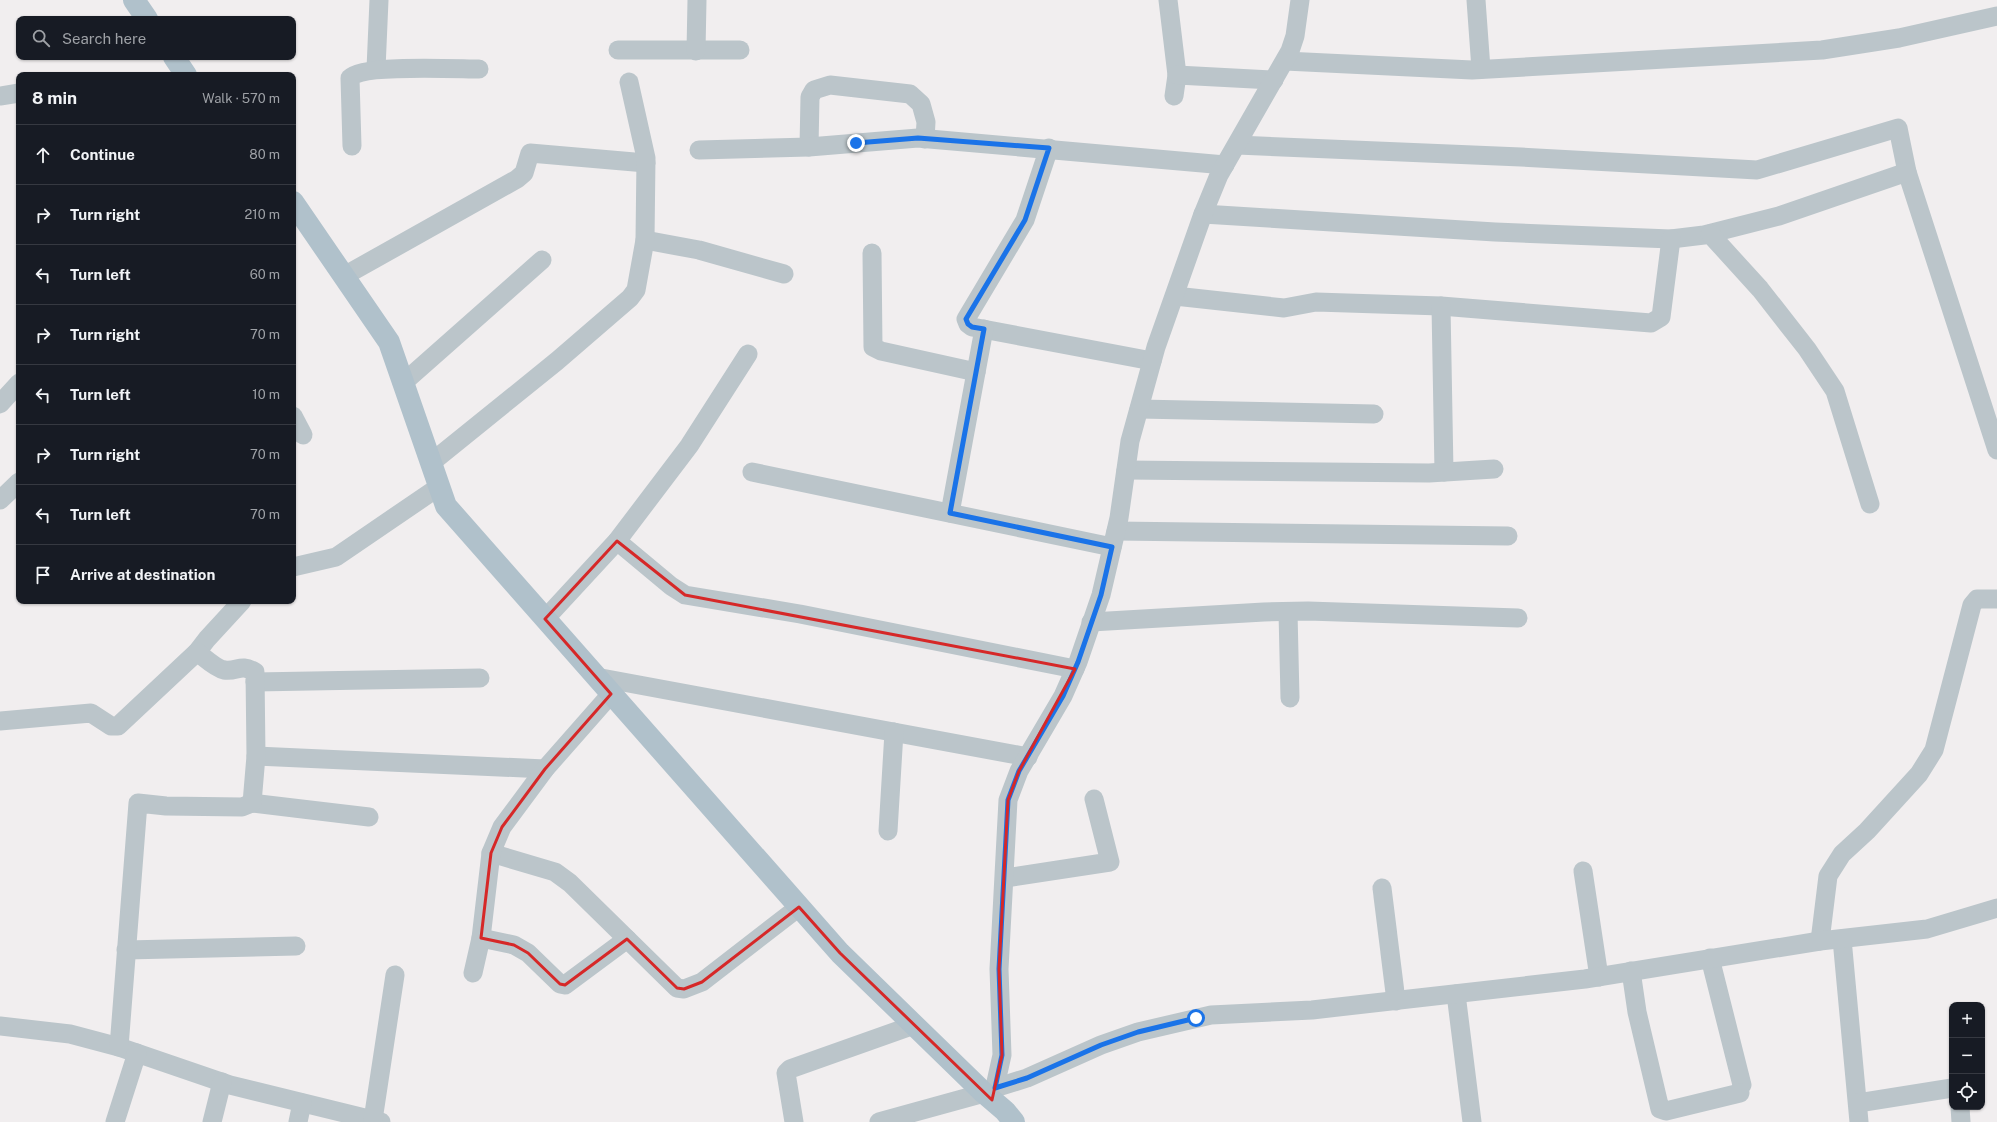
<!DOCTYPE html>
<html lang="en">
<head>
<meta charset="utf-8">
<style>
	:root { --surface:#171b24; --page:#20242c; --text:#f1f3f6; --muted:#9ea1a6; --line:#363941 }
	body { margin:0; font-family:"Public Sans",sans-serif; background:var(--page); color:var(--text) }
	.controls { position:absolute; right:12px; bottom:12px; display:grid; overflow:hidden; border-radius:8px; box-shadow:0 1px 3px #0004 }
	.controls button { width:36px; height:36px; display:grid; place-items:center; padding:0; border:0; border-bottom:1px solid var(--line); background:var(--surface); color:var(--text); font:20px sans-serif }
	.stop { position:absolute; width:12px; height:12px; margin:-9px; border:3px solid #1a73e8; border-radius:50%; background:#fff }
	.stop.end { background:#1a73e8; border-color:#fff; box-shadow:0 1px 4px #0008 }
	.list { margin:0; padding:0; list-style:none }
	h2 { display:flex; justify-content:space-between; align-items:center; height:52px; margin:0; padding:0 16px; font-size:17px }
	h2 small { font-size:13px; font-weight:400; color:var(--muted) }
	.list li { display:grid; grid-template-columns:26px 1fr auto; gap:12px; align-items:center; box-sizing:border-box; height:60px; padding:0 16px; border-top:1px solid var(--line) }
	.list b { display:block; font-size:15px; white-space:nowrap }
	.list em { font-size:13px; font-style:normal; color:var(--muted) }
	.icon { flex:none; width:22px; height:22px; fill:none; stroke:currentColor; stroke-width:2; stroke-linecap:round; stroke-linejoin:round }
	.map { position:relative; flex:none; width:1997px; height:1122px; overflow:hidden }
	.search { position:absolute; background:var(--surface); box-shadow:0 1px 3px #0004; left:16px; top:16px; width:280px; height:44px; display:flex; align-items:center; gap:10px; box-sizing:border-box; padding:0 14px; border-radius:8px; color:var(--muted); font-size:15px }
	.panel { position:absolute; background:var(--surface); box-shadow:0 1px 3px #0004; left:16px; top:72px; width:280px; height:532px; border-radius:8px }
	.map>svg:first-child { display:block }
</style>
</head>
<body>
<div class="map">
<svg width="1997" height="1122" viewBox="0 0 1997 1122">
	<rect width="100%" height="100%" fill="#f1eeef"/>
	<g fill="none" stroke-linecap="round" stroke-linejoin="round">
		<g stroke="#bbc5ca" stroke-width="19">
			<path d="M1168,0l9,75 -3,21"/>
			<path d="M1476,0l5,69"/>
			<path d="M618,50h122"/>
			<path d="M696,51l1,-51"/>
			<path d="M1285,61l187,9 350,-20 77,-12 98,-22"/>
			<path d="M376,69l3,-69"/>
			<path d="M1177,75l97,5"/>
			<path d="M0,96l19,-3"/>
			<path d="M1237,145l284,12 236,13 141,-42 9,44 90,278"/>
			<path d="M352,146l-2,-68c12,-14 107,-9 129,-9"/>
			<path d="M809,147l1,-50 4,-7 16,-5 80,9 11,10 5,18 -1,17"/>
			<path d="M1049,148l-24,72 -59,99 2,5 4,3 180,34"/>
			<path d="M699,150l110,-3 109,-9 307,27"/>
			<path d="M1203,214l292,18 176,7 33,-4 75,-19 128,-44"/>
			<path d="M1710,234l50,55 47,60 28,42 35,113"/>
			<path d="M645,240l54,10 85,24"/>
			<path d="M872,253l1,94 8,4 95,21"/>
			<path d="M344,276l173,-97 7,-6 6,-20 116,10"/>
			<path d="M1175,296l109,12 32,-6 125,4 210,17 10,-6 10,-78"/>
			<path d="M1441,306l3,166"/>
			<path d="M403,383l139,-123"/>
			<path d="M0,404l19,-21"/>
			<path d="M1139,409l235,5"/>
			<path d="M293,416l10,19"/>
			<path d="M432,462l125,-101 73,-63 6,-8 9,-50 1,-82 -17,-76"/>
			<path d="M1126,470l303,3 65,-4"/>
			<path d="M752,472l360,75"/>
			<path d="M0,500l19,-18"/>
			<path d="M950,513l34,-184"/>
			<path d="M1116,531l392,5"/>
			<path d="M617,541l54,45 14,9 115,19 275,55"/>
			<path d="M293,567l43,-10 104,-71"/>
			<path d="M1288,612l2,86"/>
			<path d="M545,619l72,-78 72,-95 59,-92"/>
			<path d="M1091,622l173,-10 44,-1 210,7"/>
			<path d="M596,677l432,80"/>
			<path d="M255,682l225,-4"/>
			<path d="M0,721l91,-8 20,13h7l79,-74 10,-13 35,-38"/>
			<path d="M256,756l289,13"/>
			<path d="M252,803l117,14"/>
			<path d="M888,831l6,-99"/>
			<path d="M491,853l64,19 15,11 107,105 7,1 18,-7 97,-75"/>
			<path d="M1583,871l16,106"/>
			<path d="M1005,878l105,-16 -16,-63"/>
			<path d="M1382,888l14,113"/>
			<path d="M481,938l33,7 14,8 32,31 5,1 62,-46"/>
			<path d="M1842,939l17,183"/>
			<path d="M1820,941l8,-65 14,-22 25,-23 52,-57 15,-24 38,-145 5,-6h20"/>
			<path d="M126,950l170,-4"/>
			<path d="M1710,958l32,127"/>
			<path d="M1631,971l6,41 23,97 6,2 74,-18"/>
			<path d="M473,973l8,-35 10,-85 11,-26 43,-58 66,-75"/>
			<path d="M1456,994l16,128"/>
			<path d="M0,1026l70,8 49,13 111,38 151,37"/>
			<path d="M119,1047l19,-244 28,3 76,1 10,-4 4,-47 -1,-84c-15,-9 -17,0 -31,-2 -9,-2 -19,-12 -27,-18"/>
			<path d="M995,1088l32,-10 74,-33 37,-13 73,-17 101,-5 273,-31 235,-38 107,-12 70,-21"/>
			<path d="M992,1100l10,-45 -3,-86 9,-169 11,-29 44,-75 15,-34 23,-67 18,-77 11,-77 26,-94 47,-133 16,-39 71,-124 5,-15 5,-36"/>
			<path d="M1858,1103l94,-15"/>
			<path d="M1960,1107l1,15"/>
			<path d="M373,1120l22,-145"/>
			<path d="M115,1122l22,-69"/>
			<path d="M212,1122l10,-40"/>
			<path d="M298,1122l4,-19"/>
			<path d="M794,1122l-8,-49 4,-4 124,-44"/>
			<path d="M879,1122l105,-29"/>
		</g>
		<g stroke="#b0c1cb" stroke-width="22">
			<path d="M134,0l13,19"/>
			<path d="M174,57l12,18"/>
			<path d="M293,202l96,140 57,164 394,447 144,140 21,18 9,11"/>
		</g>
	</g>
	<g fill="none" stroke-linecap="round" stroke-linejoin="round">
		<path stroke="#1a73e8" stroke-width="5" d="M856,143l62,-5 131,10 -24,72 -59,99 2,5 4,3 12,2 -34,184 162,34 -11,48 -23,67 -15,34 -44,75 -11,29 -9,169 3,86 -7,33 32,-10 74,-33 37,-13 58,-14"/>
	</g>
	<path fill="none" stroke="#d62828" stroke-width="3" stroke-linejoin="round" d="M617,541l68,54 390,74 -56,102 -11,29 -9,169 3,86 -10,45 -152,-147 -41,-46 -97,75 -18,7 -7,-1 -50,-49 -62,46 -5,-1 -32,-31 -14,-8 -33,-7 10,-85 11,-26 43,-58 66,-75 -66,-75z"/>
</svg>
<div class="controls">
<button>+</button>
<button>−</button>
<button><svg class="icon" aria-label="locate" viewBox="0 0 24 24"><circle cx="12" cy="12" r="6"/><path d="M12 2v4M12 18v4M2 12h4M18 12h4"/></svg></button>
</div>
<div class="stop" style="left:1196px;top:1018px"></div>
<div class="stop end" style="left:856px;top:143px"></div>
<div class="search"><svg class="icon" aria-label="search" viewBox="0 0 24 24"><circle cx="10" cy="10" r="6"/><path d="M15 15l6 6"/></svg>Search here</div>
<section class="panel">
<h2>8 min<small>Walk · 570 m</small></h2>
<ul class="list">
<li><svg class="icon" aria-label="ahead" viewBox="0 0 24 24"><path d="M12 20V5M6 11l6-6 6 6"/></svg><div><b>Continue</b></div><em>80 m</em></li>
<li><svg class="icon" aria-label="right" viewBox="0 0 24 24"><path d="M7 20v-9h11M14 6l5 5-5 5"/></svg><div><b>Turn right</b></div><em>210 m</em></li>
<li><svg class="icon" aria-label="left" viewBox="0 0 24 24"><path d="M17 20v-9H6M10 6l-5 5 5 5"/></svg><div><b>Turn left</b></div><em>60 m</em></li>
<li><svg class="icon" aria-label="right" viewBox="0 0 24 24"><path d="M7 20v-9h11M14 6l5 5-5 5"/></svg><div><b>Turn right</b></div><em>70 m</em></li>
<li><svg class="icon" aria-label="left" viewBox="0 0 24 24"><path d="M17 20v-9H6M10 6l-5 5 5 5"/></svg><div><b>Turn left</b></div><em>10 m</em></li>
<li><svg class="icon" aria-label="right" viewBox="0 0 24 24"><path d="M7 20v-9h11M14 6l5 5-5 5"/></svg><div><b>Turn right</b></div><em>70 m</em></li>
<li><svg class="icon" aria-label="left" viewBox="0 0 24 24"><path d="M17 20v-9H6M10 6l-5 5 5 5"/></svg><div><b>Turn left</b></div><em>70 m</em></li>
<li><svg class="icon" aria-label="arrive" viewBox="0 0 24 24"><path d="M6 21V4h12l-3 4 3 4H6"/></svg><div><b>Arrive at destination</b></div></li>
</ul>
</section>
</div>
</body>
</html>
